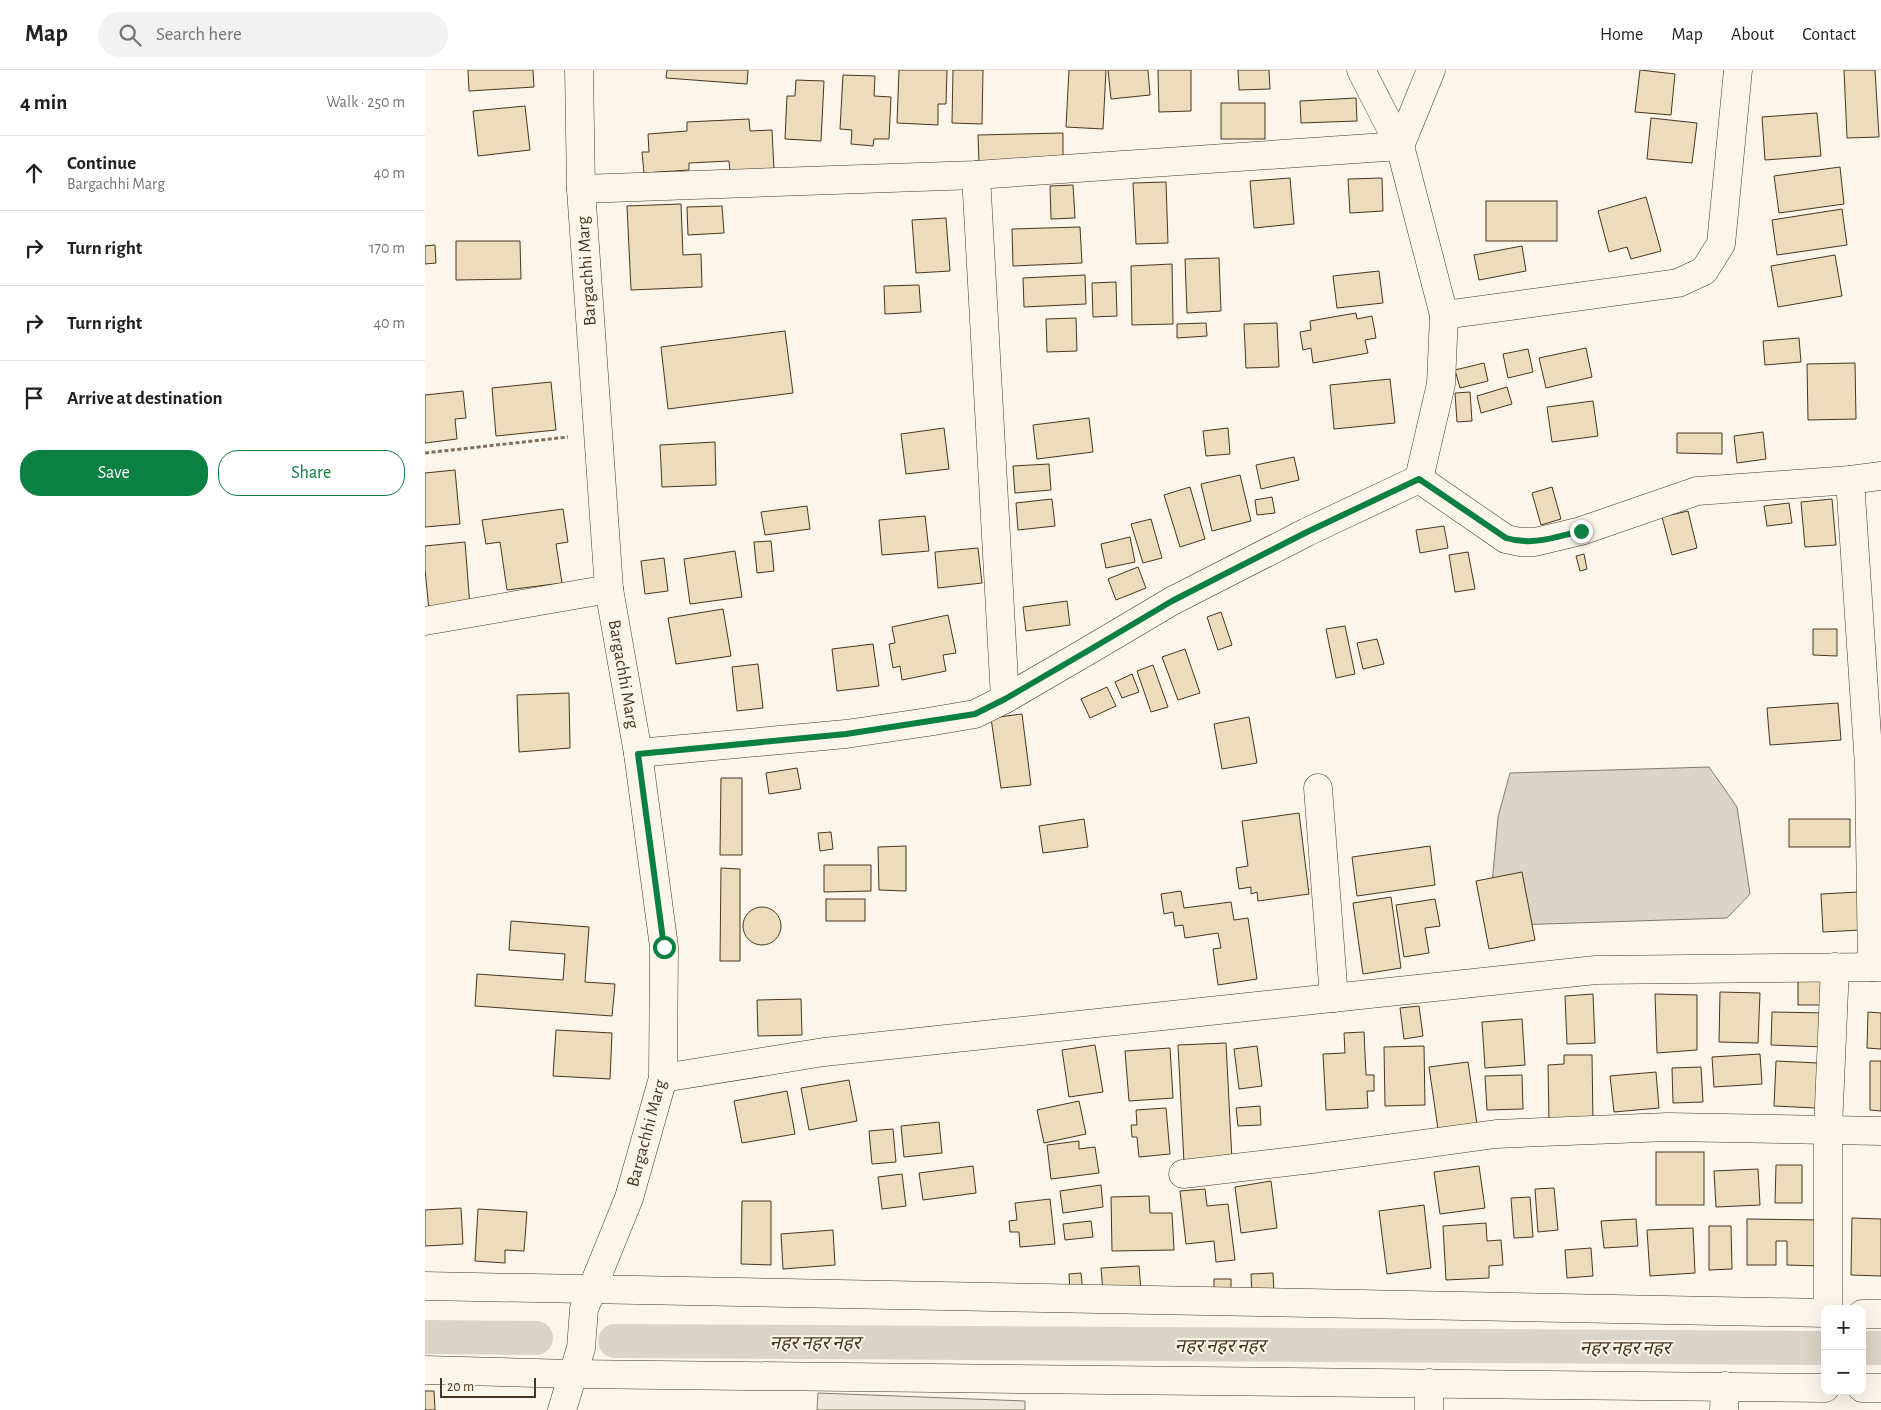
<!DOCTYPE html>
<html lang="en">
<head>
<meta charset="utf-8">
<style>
	:root { --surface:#fff; --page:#f2f2f2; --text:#202124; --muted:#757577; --line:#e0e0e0; --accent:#0b8043 }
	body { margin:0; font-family:"Alegreya Sans","Noto Sans Devanagari",sans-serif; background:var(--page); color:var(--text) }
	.controls { position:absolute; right:15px; bottom:15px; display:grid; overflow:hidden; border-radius:10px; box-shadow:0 5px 20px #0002 }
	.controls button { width:45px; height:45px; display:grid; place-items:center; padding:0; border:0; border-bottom:1px solid var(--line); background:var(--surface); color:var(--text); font:25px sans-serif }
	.scale { position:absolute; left:15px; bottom:12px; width:96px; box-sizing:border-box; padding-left:5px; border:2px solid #4a3520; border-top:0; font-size:14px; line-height:18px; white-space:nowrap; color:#4a3520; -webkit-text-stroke:4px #fbf6e9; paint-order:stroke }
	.stop { position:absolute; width:15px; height:15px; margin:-11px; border:4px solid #0b8043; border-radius:50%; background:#fff }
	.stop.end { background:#0b8043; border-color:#fff; box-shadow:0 1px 5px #0008 }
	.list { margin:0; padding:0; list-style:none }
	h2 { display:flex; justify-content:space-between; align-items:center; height:65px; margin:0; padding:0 20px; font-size:21px }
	h2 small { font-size:16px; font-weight:400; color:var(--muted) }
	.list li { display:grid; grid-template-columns:32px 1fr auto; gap:15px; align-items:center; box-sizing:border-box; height:75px; padding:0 20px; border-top:1px solid var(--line) }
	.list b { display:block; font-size:19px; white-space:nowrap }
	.list p { margin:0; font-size:16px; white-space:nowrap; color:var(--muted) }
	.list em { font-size:16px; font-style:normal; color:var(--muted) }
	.actions { display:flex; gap:10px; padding:15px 20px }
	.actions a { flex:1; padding:11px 0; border:1px solid var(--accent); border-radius:20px; text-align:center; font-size:18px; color:var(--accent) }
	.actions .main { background:var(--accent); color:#fff }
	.icon { flex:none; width:28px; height:28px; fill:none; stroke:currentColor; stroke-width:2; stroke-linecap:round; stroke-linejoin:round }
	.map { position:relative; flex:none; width:1456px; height:1340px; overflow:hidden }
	header { display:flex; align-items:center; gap:30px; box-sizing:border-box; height:70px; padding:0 25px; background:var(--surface); border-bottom:1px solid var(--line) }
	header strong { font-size:24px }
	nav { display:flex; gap:28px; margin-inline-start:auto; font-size:18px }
	.search { width:350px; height:45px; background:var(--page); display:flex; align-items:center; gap:12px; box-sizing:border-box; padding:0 18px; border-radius:28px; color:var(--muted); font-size:19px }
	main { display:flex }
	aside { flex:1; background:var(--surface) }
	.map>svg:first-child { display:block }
</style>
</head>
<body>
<header>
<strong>Map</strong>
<div class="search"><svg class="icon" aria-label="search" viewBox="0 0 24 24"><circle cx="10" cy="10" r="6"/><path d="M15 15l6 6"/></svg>Search here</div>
<nav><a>Home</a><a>Map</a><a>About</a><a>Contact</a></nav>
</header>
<main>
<aside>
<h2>4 min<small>Walk · 250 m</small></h2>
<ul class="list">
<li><svg class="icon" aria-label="ahead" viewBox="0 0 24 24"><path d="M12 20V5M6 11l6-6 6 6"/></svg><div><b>Continue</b><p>Bargachhi Marg</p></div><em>40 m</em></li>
<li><svg class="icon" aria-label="right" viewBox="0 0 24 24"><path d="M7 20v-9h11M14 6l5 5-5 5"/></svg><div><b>Turn right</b></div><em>170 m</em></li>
<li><svg class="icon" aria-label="right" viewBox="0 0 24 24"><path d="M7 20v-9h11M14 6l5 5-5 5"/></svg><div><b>Turn right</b></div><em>40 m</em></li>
<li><svg class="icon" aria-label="arrive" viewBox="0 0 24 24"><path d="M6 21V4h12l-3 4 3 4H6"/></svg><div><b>Arrive at destination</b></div></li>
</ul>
<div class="actions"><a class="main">Save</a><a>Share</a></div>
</aside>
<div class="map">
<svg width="1456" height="1340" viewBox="0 0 1456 1340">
	<rect width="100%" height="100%" fill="#fbf6e9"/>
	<path fill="#ede6d9" stroke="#887966" d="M393,1323l207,8v9h-208z"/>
	<path fill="#dcd4c6" stroke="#887966" d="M1284,697l28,40 13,87 -23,24 -213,7 -23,-29 7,-79 12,-44z"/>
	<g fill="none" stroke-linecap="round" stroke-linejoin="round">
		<g stroke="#dcd4c6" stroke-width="34">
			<path d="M0,1267l111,1"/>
			<path d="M190,1271l1210,7"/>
			<path d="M1437,1278h19"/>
		</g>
	</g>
	<g fill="#ecdcbc" stroke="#4a3520">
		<path d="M43,0h65l1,17 -65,4z"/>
		<path d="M242,0h81l-1,14 -81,-6z"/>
		<path d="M474,0h48l-1,34h-8v21l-41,-2z"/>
		<path d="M528,0h30l-1,54 -30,-1z"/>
		<path d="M644,0h37l-3,59 -37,-2z"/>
		<path d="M683,0h40l2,25 -39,4z"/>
		<path d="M733,0h33v41l-32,1z"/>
		<path d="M813,0h31l1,19 -31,1z"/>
		<path d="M1215,0l35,4 -4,41 -36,-3z"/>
		<path d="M1419,0h31l4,67 -32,1z"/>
		<path d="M418,5l32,1 -1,20 17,1 -2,42h-15l-1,7 -22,-2 1,-14 -12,-1z"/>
		<path d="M371,10l28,1 -3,60 -36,-2 2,-43h8z"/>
		<path d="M931,28l1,23 -56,2 -1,-22z"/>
		<rect x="796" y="33" width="44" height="36"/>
		<path d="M100,36l5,44 -52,6 -5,-45z"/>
		<path d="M1392,43l4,43 -56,4 -3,-43z"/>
		<path d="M1226,48l46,5 -5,40 -45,-4z"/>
		<path d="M324,49l1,12 22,-1 2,40 -44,2 -1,-11 -40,2v7l-45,3 -2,-21h7l-1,-18 39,-3v-9z"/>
		<path d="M638,63v28l-84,1 -1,-27z"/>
		<path d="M1415,97l4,37 -65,9 -5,-37z"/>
		<path d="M865,108l4,46 -40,4 -4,-47z"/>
		<path d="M957,108l1,33 -33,2 -2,-34z"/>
		<path d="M741,112l2,61 -32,1 -3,-61z"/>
		<path d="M648,115l2,33 -24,1 -1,-33z"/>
		<path d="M1221,127l15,54 -30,8 -4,-12 -18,5 -11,-41z"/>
		<rect x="1061" y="131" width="71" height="40"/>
		<path d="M256,134l2,51 18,-1 1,33 -71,3 -4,-84z"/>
		<path d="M297,136l2,27 -36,2 -1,-28z"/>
		<path d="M1417,139l5,36 -70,10 -5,-35z"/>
		<path d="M521,148l4,53 -34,2 -4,-53z"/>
		<path d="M655,157l2,36 -69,3 -1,-37z"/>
		<path d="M31,171h64l1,38 -65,1z"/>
		<path d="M10,175l1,18 -11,1v-18z"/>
		<path d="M1097,176l4,25 -47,9 -5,-25z"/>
		<path d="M1410,185l7,41 -64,11 -7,-41z"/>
		<path d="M794,188l2,53 -34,2 -2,-54z"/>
		<path d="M747,194l1,60 -41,1 -1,-59z"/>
		<path d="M954,201l4,32 -46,5 -4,-32z"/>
		<path d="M660,205l1,29 -62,3 -1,-29z"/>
		<path d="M691,212l1,34 -24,1 -1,-34z"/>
		<path d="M494,215l2,27 -36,2 -1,-28z"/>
		<path d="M931,243l1,6 15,-3 4,22 -11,2 3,13 -55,10 -2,-15 -8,2 -3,-18 11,-2 -1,-9z"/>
		<path d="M651,248l1,33 -30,1 -1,-33z"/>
		<path d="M781,253l1,13 -30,2v-14z"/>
		<path d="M852,253l2,44 -33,1 -2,-44z"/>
		<path d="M360,261l8,62 -125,16 -7,-62z"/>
		<path d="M1374,268l2,24 -36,3 -2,-24z"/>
		<path d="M1161,278l6,29 -46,11 -7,-30z"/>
		<path d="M1103,279l5,23 -25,6 -5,-24z"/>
		<path d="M1059,293l4,18 -28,7 -5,-18z"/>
		<path d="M1430,293l1,56 -48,1 -1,-56z"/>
		<path d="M965,309l5,44 -61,6 -4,-44z"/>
		<path d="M126,312l5,48 -60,6 -4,-48z"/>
		<path d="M1082,317l5,17 -31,9 -4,-17z"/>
		<path d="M38,321l3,27 -11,1 2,20 -32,4v-48z"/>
		<path d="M1045,322l2,29 -15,1 -2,-29z"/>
		<path d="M1168,331l5,35 -46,6 -5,-35z"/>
		<path d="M664,348l4,34 -56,7 -4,-34z"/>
		<path d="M519,358l5,41 -43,5 -5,-40z"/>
		<path d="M803,358l2,26 -24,2 -3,-25z"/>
		<path d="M1338,362l3,27 -29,4 -3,-27z"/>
		<path d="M1252,363h45v21l-45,-1z"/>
		<path d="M290,372l1,43 -54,2 -2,-42z"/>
		<path d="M869,387l5,23 -38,9 -5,-24z"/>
		<path d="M624,394l2,26 -36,3 -2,-27z"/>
		<path d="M30,400l5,54 -35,3v-54z"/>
		<path d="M815,405l11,46 -39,10 -11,-47z"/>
		<path d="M765,417l15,52 -25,8 -16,-52z"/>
		<path d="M1127,417l9,32 -20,6 -9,-32z"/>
		<path d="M847,427l3,16 -18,2 -2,-15z"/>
		<path d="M627,429l3,27 -37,4 -2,-27z"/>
		<path d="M1407,429l4,46 -31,2 -4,-45z"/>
		<path d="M1364,433l3,20 -25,3 -3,-20z"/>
		<path d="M382,436l3,23 -45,6 -4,-23z"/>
		<path d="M138,439l5,33 -12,2 6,39 -55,7 -7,-48 -14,2 -4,-24z"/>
		<path d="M1263,441l9,37 -25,7 -10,-38z"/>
		<path d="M500,446l4,35 -47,4 -3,-35z"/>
		<path d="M726,449l11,39 -19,5 -12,-39z"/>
		<path d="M1019,456l4,22 -28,5 -4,-23z"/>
		<path d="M705,467l5,25 -29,6 -5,-24z"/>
		<path d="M346,471l3,30 -17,2 -3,-31z"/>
		<path d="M40,472l5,65 -41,4 -4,-42v-23z"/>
		<path d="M553,478l4,35 -44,5 -3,-36z"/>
		<path d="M310,481l7,46 -52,7 -6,-45z"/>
		<path d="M1043,482l7,37 -20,3 -6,-37z"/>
		<path d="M1159,484l3,15 -7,2 -4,-15z"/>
		<path d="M239,488l4,33 -23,3 -4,-33z"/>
		<path d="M713,497l8,21 -30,12 -8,-21z"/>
		<path d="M642,531l3,24 -44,6 -3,-24z"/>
		<path d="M298,539l8,47 -55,8 -8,-46z"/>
		<path d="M796,542l11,33 -14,5 -11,-33z"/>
		<path d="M523,545l8,38 -13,2 3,16 -44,9 -2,-14 -7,2 -4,-24 6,-1 -3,-16z"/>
		<path d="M920,556l10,48 -19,4 -10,-49z"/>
		<path d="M1388,559h24v27l-24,-1z"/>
		<path d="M952,569l7,25 -21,5 -6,-26z"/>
		<path d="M448,574l6,42 -42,5 -5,-42z"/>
		<path d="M760,579l15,44 -22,7 -16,-43z"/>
		<path d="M333,594l5,44 -26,3 -5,-44z"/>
		<path d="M728,595l15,42 -17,5 -14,-41z"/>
		<path d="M707,604l7,18 -17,6 -7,-16z"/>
		<path d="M682,617l9,19 -26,12 -9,-19z"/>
		<path d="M144,623l1,55 -51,4 -2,-57z"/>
		<path d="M1413,633l3,37 -71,5 -3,-37z"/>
		<path d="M597,644l9,71 -30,3 -10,-70z"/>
		<path d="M824,647l8,46 -35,6 -8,-45z"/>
		<path d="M372,698l4,21 -32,5 -3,-21z"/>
		<path d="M296,708h21v77h-22z"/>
		<path d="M874,743l10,81 -51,7 -1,-9 -6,2v-7l-12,2 -3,-21 12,-2 -6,-45z"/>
		<path d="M659,749l4,28 -45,6 -4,-27z"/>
		<rect x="1364" y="749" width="61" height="28"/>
		<path d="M406,762l2,17 -13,2 -2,-18z"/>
		<path d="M481,776v45l-27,-1 -1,-43z"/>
		<path d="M1005,776l5,39 -78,11 -5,-39z"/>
		<path d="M399,795h47v26l-47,1z"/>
		<path d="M296,798l19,1v92h-20z"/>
		<path d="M1097,802l13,68 -46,9 -13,-68z"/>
		<path d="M756,821l3,17 47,-6 3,18 14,-2 9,61 -39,6 -5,-36 8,-1 -3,-15 -33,5 -2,-13 -8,1 -2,-14 -9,2 -3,-20z"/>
		<path d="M1434,822l2,38 -38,2 -2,-38z"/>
		<path d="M966,827l10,71 -38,6 -10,-71z"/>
		<rect x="401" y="829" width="39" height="22"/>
		<path d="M1010,829l5,27 -15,2 4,25 -25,4 -8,-52z"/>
		<circle cx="337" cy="856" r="19"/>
		<path d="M86,851l78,6 -4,55 30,2 -3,32 -137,-10 2,-32 86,6 2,-26 -56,-4z"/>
		<rect x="1373" y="911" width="25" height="24"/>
		<path d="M1295,922l40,1 -2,50 -39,-1z"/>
		<path d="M1168,924l2,49 -28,1 -2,-48z"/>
		<path d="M1230,924l42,1v55l-40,3z"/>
		<path d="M376,929l1,36 -44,1 -1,-36z"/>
		<path d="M994,936l4,30 -19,3 -4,-31z"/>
		<path d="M1347,942l54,1 -1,34 -54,-2z"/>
		<path d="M1443,942l13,1v36l-14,-1z"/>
		<path d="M1097,949l3,46 -40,3 -3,-46z"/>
		<path d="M131,960l56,3 -2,46 -57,-3z"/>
		<path d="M939,962l2,43h8v16h-7l1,17 -42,2 -3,-56 22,-1 -1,-20z"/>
		<path d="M801,973l6,117 -48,3 -6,-118z"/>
		<path d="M670,975l8,47 -34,5 -7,-47z"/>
		<path d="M832,976l5,40 -23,3 -5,-40z"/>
		<path d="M999,976l1,59 -40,1 -1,-59z"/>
		<path d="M745,978l3,50 -44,3 -4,-50z"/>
		<path d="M1335,984l2,30 -48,3 -2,-30z"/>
		<path d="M1139,985h28l1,67h-44l-1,-57 16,-1z"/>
		<path d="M1351,991l42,2 -2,45 -42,-2z"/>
		<path d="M1445,991h11v50l-11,-1z"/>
		<path d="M1043,992l9,62 -39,5 -9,-62z"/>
		<path d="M1276,997l2,35 -30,1 -1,-35z"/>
		<path d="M1231,1002l3,36 -45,4 -4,-36z"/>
		<path d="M1097,1005l1,34 -36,1 -2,-34z"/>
		<path d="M424,1010l8,41 -48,9 -8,-42z"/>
		<path d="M362,1021l8,43 -53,9 -8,-42z"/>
		<path d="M654,1031l7,33 -42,9 -7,-33z"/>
		<path d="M835,1036l1,19 -23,1 -2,-18z"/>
		<path d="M741,1038l4,46 -31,3 -2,-20h-5l-1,-12h6l-1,-15z"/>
		<path d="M514,1052l3,31 -38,4 -3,-31z"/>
		<path d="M468,1059l3,33 -24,2 -3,-33z"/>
		<path d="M654,1071v8l16,-2 4,26 -48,6 -4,-34z"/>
		<rect x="1231" y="1082" width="48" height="53"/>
		<path d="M1351,1095h26v38h-27z"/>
		<path d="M548,1096l3,27 -53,7 -4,-27z"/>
		<path d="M1054,1096l6,42 -45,6 -6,-42z"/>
		<path d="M1333,1099l2,36 -44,2 -2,-36z"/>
		<path d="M477,1104l4,32 -24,3 -4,-32z"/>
		<path d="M846,1111l6,47 -36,5 -6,-46z"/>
		<path d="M676,1115l2,22 -40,6 -3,-22z"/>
		<path d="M1129,1118l4,42 -20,2 -3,-43z"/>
		<path d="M780,1119l2,17 21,-2 7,56 -19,2 -2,-21 -28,3 -6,-53z"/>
		<path d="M724,1126l1,17h22l2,37 -62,1 -1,-54z"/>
		<path d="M1105,1127l3,40 -19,1 -3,-40z"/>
		<path d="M625,1129l5,45 -35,3 -1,-15h-9l-1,-11 8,-1 -2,-17z"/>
		<path d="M317,1131h29v64l-30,-1z"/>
		<path d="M999,1135l7,63 -44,6 -8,-63z"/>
		<path d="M36,1138l2,36 -38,2v-36z"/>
		<path d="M53,1139l49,3 -3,39 -19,-1v13l-30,-2z"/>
		<path d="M1427,1148l29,1v57l-30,-1z"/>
		<path d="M1211,1149l2,27 -34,2 -3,-27z"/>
		<path d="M1322,1149l72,1v46l-32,-1v-24h-11v24h-29z"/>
		<path d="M666,1151l2,16 -28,3 -2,-16z"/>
		<path d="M1061,1153l1,18 14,-1 2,25 -14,1v12l-43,2 -3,-54z"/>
		<path d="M1284,1156h22l1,43 -23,1z"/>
		<path d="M1268,1158l2,45 -45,3 -3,-46z"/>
		<path d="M408,1160l2,35 -52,4 -2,-35z"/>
		<path d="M1166,1178l2,28 -26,2 -2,-28z"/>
		<path d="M714,1196l2,25 -38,2 -2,-25z"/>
		<path d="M656,1203l2,20h-13l-1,-19z"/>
		<path d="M848,1203l1,21 -22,2 -1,-22z"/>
		<path d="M789,1209h17v12l-17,1z"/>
		<path d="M0,1321h9l1,19h-10z"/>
	</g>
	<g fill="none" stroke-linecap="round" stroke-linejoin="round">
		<defs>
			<g id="street">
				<path d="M551,105l29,524"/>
				<path d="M156,119l395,-14 424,-29 31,-76"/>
				<path d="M1019,245l234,-32 26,-12 17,-27 17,-174"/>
				<path d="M994,409l87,60 14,3h15l46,-11 116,-40 153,-11 31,-4"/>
				<path d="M1425,410l19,286 3,201"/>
				<path d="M0,551l184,-32"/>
				<path d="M213,683l208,-19 82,-12 47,-8 30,-15 86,-50 81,-48 135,-69 112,-53 22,-95 3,-69 -44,-169 -39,-76"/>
				<path d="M893,718l16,210"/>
				<path d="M238,1008l161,-26 772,-82 285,-3"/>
				<path d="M758,1104l129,-15 184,-25 172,-7 213,4"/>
				<path d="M0,1216l1400,27"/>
				<path d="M1403,1239v-180l7,-162"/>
				<path d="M1437,1244h19"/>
				<path d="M1004,1340v-27"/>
				<path d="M1299,1340l1,-24"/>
			</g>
			<g id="secondary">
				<path d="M0,1300l148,4 1252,14"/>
				<path d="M1437,1318h19"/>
				<path d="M137,1340l19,-62 3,-39 45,-111 34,-120 1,-131 -26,-194 -29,-164 -28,-400 -2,-119"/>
			</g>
		</defs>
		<use href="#street" stroke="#4a3520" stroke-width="29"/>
		<use href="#secondary" stroke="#4a3520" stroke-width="29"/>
		<path stroke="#7f6f5c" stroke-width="3" stroke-dasharray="4 2.5" stroke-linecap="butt" d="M0,383l143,-16"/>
		<use href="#street" stroke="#fbf6e9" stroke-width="28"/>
		<use href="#secondary" stroke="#fbf6e9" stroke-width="28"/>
	</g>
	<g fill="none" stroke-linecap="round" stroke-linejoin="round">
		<path stroke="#0b8043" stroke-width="6" d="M239,877l-26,-193 208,-20 129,-20 30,-15 86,-50 81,-48 135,-69 112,-53 87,59c26,8 49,-1 75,-7"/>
	</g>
	<g text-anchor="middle" stroke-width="4" stroke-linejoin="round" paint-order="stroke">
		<g font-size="18" fill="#4a3520" stroke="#fbf6e9">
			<text transform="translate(161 201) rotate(-94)" y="6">Bargachhi Marg</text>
			<text transform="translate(199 604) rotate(80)" y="6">Bargachhi Marg</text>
			<text transform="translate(221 1063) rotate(-75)" y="6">Bargachhi Marg</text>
		</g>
		<g font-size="19" font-style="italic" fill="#4a3520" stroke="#fbf6e9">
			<text x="390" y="1279">नहर नहर नहर</text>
			<text x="795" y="1282">नहर नहर नहर</text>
			<text x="1200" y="1284">नहर नहर नहर</text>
		</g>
	</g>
</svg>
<div class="controls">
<button>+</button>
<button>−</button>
</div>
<div class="scale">20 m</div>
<div class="stop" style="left:239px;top:877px"></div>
<div class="stop end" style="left:1156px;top:461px"></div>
</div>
</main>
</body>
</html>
